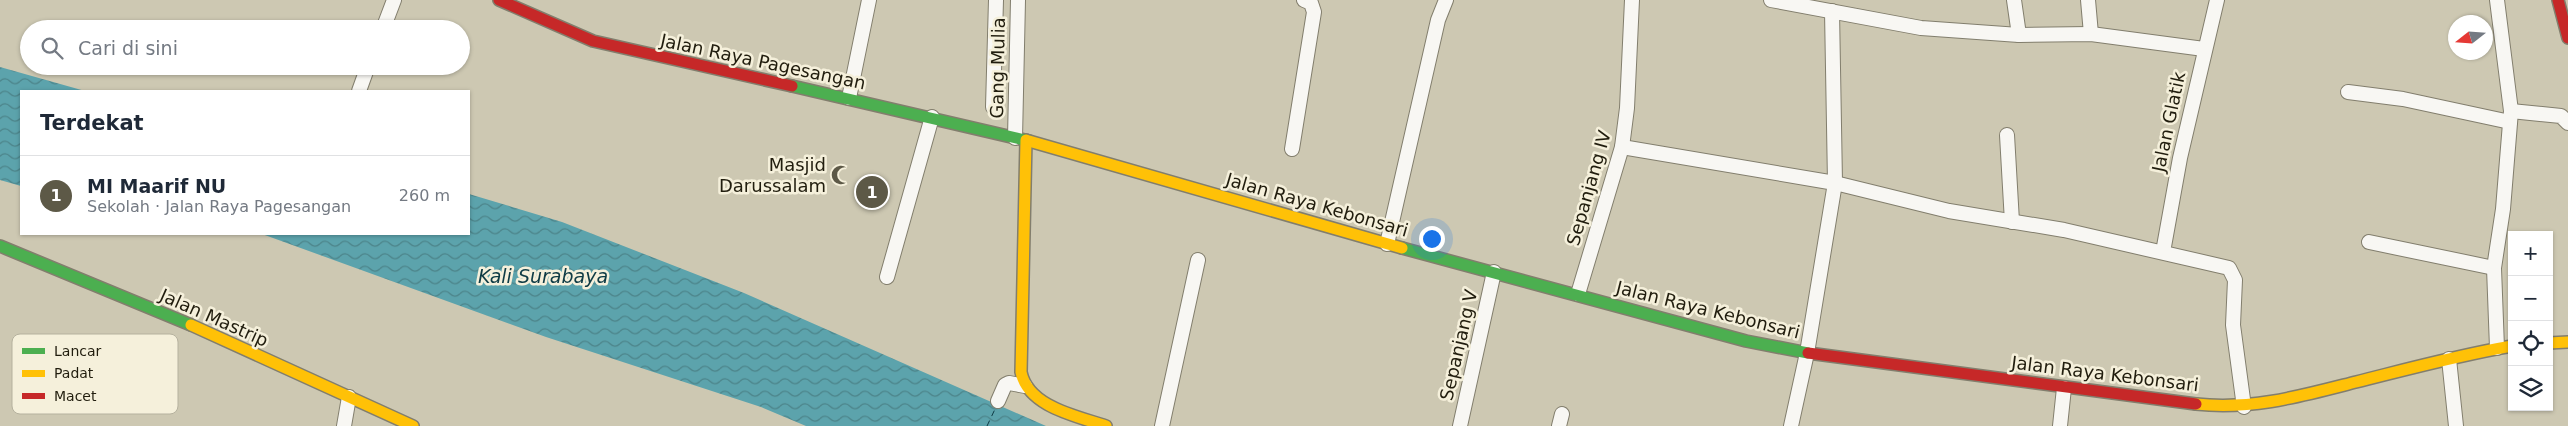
<!DOCTYPE html>
<html lang="id">
<head>
<meta charset="utf-8">
<style>
	:root { --surface:#fff; --page:#f2f2f3; --text:#1f2937; --muted:#747a83; --line:#e0e1e3; --accent:#5d5947 }
	body { margin:0; font-family:"DejaVu Sans",sans-serif; background:var(--page); color:var(--text) }
	.controls { position:absolute; right:15px; bottom:15px; display:grid; overflow:hidden; border-radius:0px; box-shadow:0 1px 4px #0004 }
	.controls button { width:45px; height:45px; display:grid; place-items:center; padding:0; border:0; border-bottom:1px solid var(--line); background:var(--surface); color:var(--text); font:25px sans-serif }
	.compass { position:absolute; left:2448px; top:15px; width:45px; height:45px; border-radius:50%; background:var(--surface); box-shadow:0 1px 4px #0004; rotate:253deg }
	.you { position:absolute; left:1431px; top:238px; width:18px; height:18px; margin:-12px; border:4px solid #fff; border-radius:50%; background:#1a73e8; box-shadow:0 0 0 8px #1a73e833 }
	.badge { display:grid; place-items:center; width:32px; height:32px; border-radius:50%; background:var(--accent); color:#fff; font-size:16px; font-weight:700 }
	.pin { position:absolute; translate:-50% -50%; border:2px solid #fff; box-shadow:0 1px 5px #0006 }
	.list { margin:0; padding:0; list-style:none }
	h2 { display:flex; justify-content:space-between; align-items:center; height:65px; margin:0; padding:0 20px; font-size:21px }
	h2 small { font-size:16px; font-weight:400; color:var(--muted) }
	.list li { display:grid; grid-template-columns:32px 1fr auto; gap:15px; align-items:center; box-sizing:border-box; height:80px; padding:0 20px; border-top:1px solid var(--line) }
	.list b { display:block; font-size:19px; white-space:nowrap }
	.list p { margin:0; font-size:16px; white-space:nowrap; color:var(--muted) }
	.list em { font-size:16px; font-style:normal; color:var(--muted) }
	.icon { flex:none; width:28px; height:28px; fill:none; stroke:currentColor; stroke-width:2; stroke-linecap:round; stroke-linejoin:round }
	.map { position:relative; flex:none; width:2568px; height:426px; overflow:hidden }
	.search { position:absolute; background:var(--surface); box-shadow:0 1px 4px #0004; left:20px; top:20px; width:450px; height:55px; display:flex; align-items:center; gap:12px; box-sizing:border-box; padding:0 18px; border-radius:28px; color:var(--muted); font-size:19px }
	.panel { position:absolute; background:var(--surface); box-shadow:0 1px 4px #0004; left:20px; top:90px; width:450px; height:145px; border-radius:0px }
	.map>svg:first-child { display:block }
</style>
</head>
<body>
<div class="map">
<svg width="2568" height="426" viewBox="0 0 2568 426">
	<defs>
		<pattern id="water-waves" width="16" height="10" patternUnits="userSpaceOnUse" patternTransform="scale(1.25)"><rect width="16" height="10" fill="#5ca3ac"/><path d="M0 5q4-4 8 0t8 0" fill="none" stroke="#4c848a"/></pattern>
	</defs>
	<rect width="100%" height="100%" fill="#cdc8b2"/>
	<g fill="url(#water-waves)">
		<path d="M0,67l85,24h-64v95l-21,-6z"/>
		<path d="M469,194l93,28 182,71 302,133h-240l-45,-19 -215,-70 -284,-103h207z"/>
	</g>
	<g fill="none" stroke-linecap="round" stroke-linejoin="round">
		<path stroke="#0e3b45" stroke-width="1" stroke-dasharray="6 5" stroke-linecap="butt" d="M987,426l9,-19"/>
		<defs>
			<g id="street">
				<path d="M1771,0l150,28 98,7 72,-1 113,15"/>
				<path d="M2014,0l5,35"/>
				<path d="M2088,0l3,34"/>
				<path d="M383,29l11,-29"/>
				<path d="M359,91l9,-25"/>
				<path d="M2348,92l55,7 107,23"/>
				<path d="M849,98l20,-98"/>
				<path d="M993,107l3,-107"/>
				<path d="M2511,111l50,5 7,7"/>
				<path d="M2007,135l5,87"/>
				<path d="M1015,138l3,-138"/>
				<path d="M1622,147l213,36 114,28 115,19 165,38 6,12 -2,45 11,82"/>
				<path d="M1292,149l22,-137 -3,-9 -7,-3"/>
				<path d="M2369,242l125,26"/>
				<path d="M1387,244l51,-224 8,-20"/>
				<path d="M2163,252l17,-94 37,-158"/>
				<path d="M887,277l45,-160"/>
				<path d="M1578,294l44,-147 5,-39 5,-108"/>
				<path d="M2497,348l-3,-80 9,-59 8,-98 -14,-111"/>
				<path d="M2449,359l7,67"/>
				<path d="M998,401l7,-16 4,-2 16,3"/>
				<path d="M344,426l5,-29"/>
				<path d="M1162,426l36,-166"/>
				<path d="M1460,426l34,-154"/>
				<path d="M1559,426l3,-12"/>
				<path d="M1791,426l16,-73 28,-170 -3,-172"/>
				<path d="M2060,426l4,-38"/>
			</g>
			<g id="fast">
				<path d="M792,86l237,55"/>
				<path d="M0,246l191,79"/>
				<path d="M1402,248l344,93 62,12"/>
			</g>
			<g id="slow">
				<path d="M1026,140l-5,232c7,35 56,44 85,54"/>
				<path d="M1029,141l373,107"/>
				<path d="M191,325l222,101"/>
				<path d="M2549,343l19,-1"/>
				<path d="M2196,404c57,6 105,-8 160,-22 52,-13 103,-27 156,-36"/>
			</g>
			<g id="jam">
				<path d="M499,0l94,41 199,45"/>
				<path d="M2558,0l10,38"/>
				<path d="M1808,353l388,51"/>
			</g>
		</defs>
		<use href="#street" stroke="#827e6d" stroke-width="16"/>
		<use href="#fast" stroke="#827e6d" stroke-width="14"/>
		<use href="#slow" stroke="#827e6d" stroke-width="14"/>
		<use href="#jam" stroke="#827e6d" stroke-width="14"/>
		<use href="#street" stroke="#f8f7f3" stroke-width="14"/>
		<use href="#fast" stroke="#4caf50" stroke-width="11"/>
		<use href="#slow" stroke="#ffc107" stroke-width="11"/>
		<use href="#jam" stroke="#c62828" stroke-width="11"/>
	</g>
	<defs>
		<symbol id="mosque-bare" viewBox="-9 -9 18 18"><path d="M3.5-4.9A6 6 0 1 0 3.5 4.9A5 5 0 1 1 3.5-4.9Z" fill="#5d5947" stroke="#f5f0db" stroke-width="2.5" paint-order="stroke"/></symbol>
	</defs>
	<g fill-rule="evenodd">
		<use href="#mosque-bare" x="827" y="161" width="28" height="28"/>
	</g>
	<g text-anchor="middle" stroke-width="5" stroke-linejoin="round" paint-order="stroke">
		<g font-size="18" fill="#211d0e" stroke="#f5f0db">
			<text transform="translate(763 62) rotate(12)" y="6">Jalan Raya Pagesangan</text>
			<text transform="translate(998 68) rotate(-89)" y="6">Gang Mulia</text>
			<text transform="translate(2169 122) rotate(-78)" y="6">Jalan Glatik</text>
			<text transform="translate(1589 188) rotate(-74)" y="6">Sepanjang IV</text>
			<text transform="translate(1317 205) rotate(16)" y="6">Jalan Raya Kebonsari</text>
			<text transform="translate(1708 310) rotate(14)" y="6">Jalan Raya Kebonsari</text>
			<text transform="translate(214 318) rotate(24)" y="6">Jalan Mastrip</text>
			<text transform="translate(1459 345) rotate(-77)" y="6">Sepanjang V</text>
			<text transform="translate(2105 374) rotate(7)" y="6">Jalan Raya Kebonsari</text>
		</g>
		<g font-size="18" fill="#211d0e" stroke="#f5f0db" text-anchor="end">
			<text x="826" y="171">Masjid<tspan x="826" dy="21">Darussalam</tspan></text>
		</g>
		<g font-size="19" font-style="italic" fill="#0e3b45" stroke="#f5f0db">
			<text x="543" y="283">Kali Surabaya</text>
		</g>
	</g>
	<rect x="12" y="334" width="166" height="80" rx="8" fill="#f5f0db" stroke="#b5b19e" stroke-width="1"/>
	<rect x="22" y="348" width="23" height="6" fill="#4caf50"/>
	<rect x="22" y="370" width="23" height="7" fill="#ffc107"/>
	<rect x="22" y="393" width="23" height="6" fill="#c62828"/>
	<g font-size="14" fill="#211d0e">
		<text x="54" y="356">Lancar</text>
		<text x="54" y="378">Padat</text>
		<text x="54" y="401">Macet</text>
	</g>
</svg>
<div class="controls">
<button>+</button>
<button>−</button>
<button><svg class="icon" aria-label="locate" viewBox="0 0 24 24"><circle cx="12" cy="12" r="6"/><path d="M12 2v4M12 18v4M2 12h4M18 12h4"/></svg></button>
<button><svg class="icon" aria-label="layers" viewBox="0 0 24 24"><path d="M12 4l9 5-9 5-9-5zM3 14l9 5 9-5"/></svg></button>
</div>
<svg class="compass" viewBox="-18 -18 36 36"><path d="M0-13l5 13h-10z" fill="#e53935"/><path d="M0 13l5-13h-10z" fill="#747a83"/></svg>
<div class="you"></div>
<div class="pin badge" style="left:872px;top:192px">1</div>
<div class="search"><svg class="icon" aria-label="search" viewBox="0 0 24 24"><circle cx="10" cy="10" r="6"/><path d="M15 15l6 6"/></svg>Cari di sini</div>
<section class="panel">
<h2>Terdekat<small></small></h2>
<ul class="list">
<li><span class="badge">1</span><div><b>MI Maarif NU</b><p>Sekolah · Jalan Raya Pagesangan</p></div><em>260 m</em></li>
</ul>
</section>
</div>
</body>
</html>
